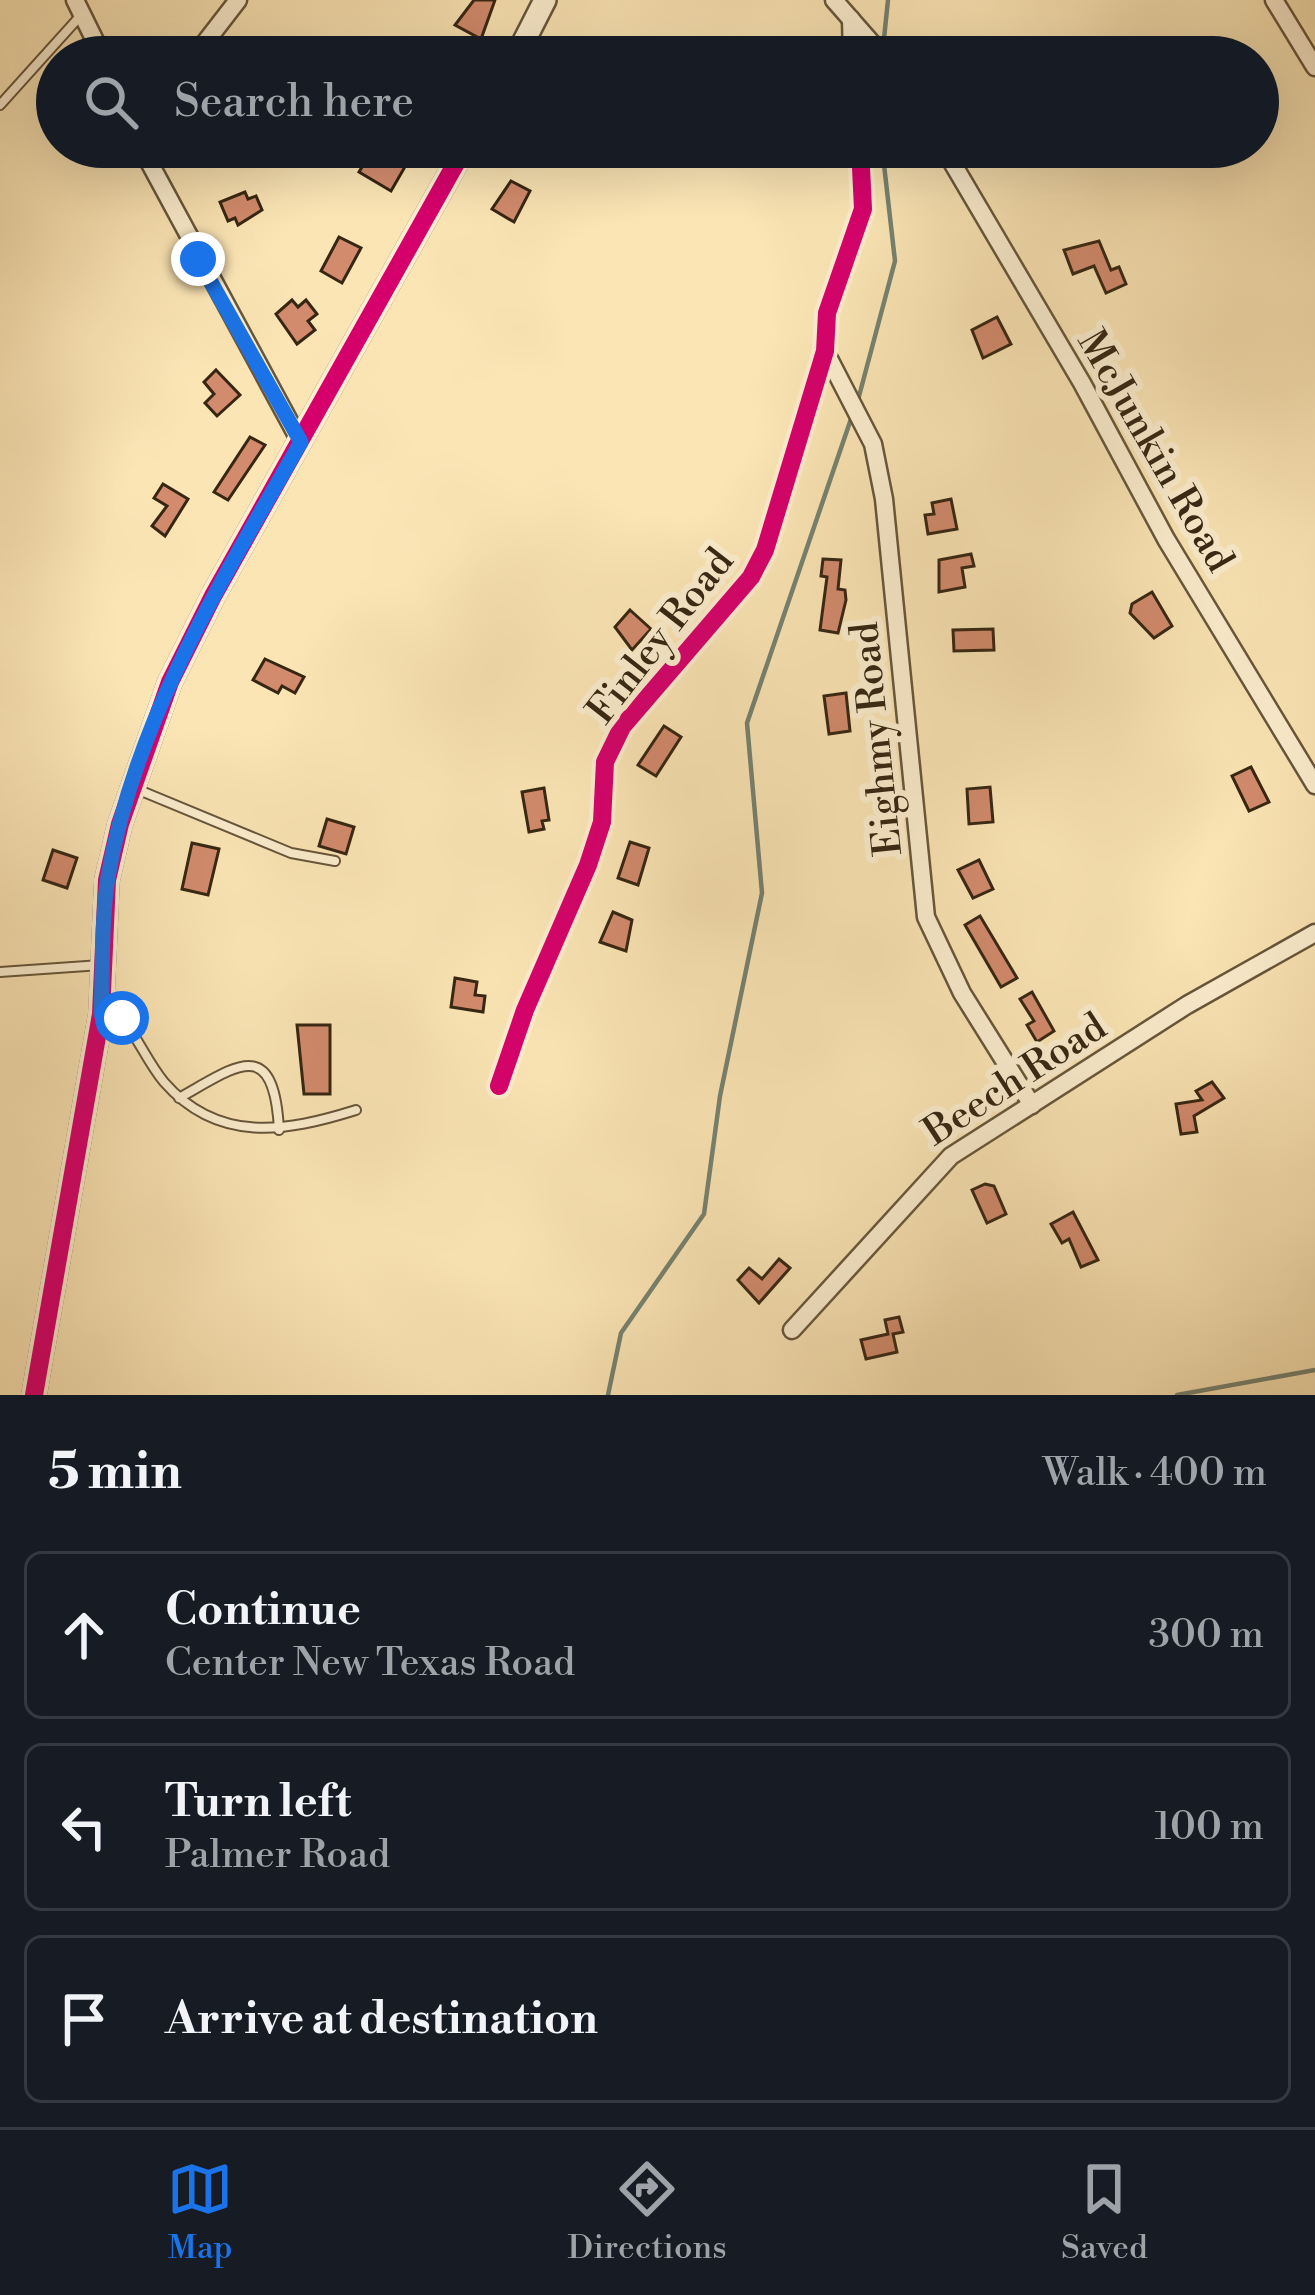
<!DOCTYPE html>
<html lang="en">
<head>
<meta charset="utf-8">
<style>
	:root { --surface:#171b24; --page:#20242c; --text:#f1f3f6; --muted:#9ea1a6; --line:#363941; --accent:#1a73e8 }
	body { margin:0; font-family:"Libre Bodoni",serif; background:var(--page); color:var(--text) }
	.stop { position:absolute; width:36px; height:36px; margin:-27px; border:9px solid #1a73e8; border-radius:50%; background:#fff }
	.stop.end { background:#1a73e8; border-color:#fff; box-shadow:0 3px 12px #0008 }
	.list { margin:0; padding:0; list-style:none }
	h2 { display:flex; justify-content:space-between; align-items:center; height:156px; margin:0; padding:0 48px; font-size:51px }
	h2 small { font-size:39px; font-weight:400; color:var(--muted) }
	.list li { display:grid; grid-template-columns:78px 1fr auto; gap:36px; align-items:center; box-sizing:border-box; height:168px; margin:0 24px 24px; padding:0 24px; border:3px solid var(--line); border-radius:18px }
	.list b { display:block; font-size:45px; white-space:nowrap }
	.list p { margin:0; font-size:39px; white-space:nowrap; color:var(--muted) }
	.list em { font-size:39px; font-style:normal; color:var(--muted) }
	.icon { flex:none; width:66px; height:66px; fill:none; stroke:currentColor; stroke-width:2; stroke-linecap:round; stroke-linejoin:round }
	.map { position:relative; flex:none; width:1315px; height:1395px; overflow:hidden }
	.search { position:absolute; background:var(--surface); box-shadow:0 12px 48px #0002; left:36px; right:36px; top:36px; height:132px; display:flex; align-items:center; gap:30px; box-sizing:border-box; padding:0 42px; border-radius:66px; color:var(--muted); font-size:45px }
	.sheet { height:732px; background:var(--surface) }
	nav { display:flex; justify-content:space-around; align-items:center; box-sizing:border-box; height:168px; border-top:3px solid var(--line); background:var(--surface); font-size:33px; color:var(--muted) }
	nav a { display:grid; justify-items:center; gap:6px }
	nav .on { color:var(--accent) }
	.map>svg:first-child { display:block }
</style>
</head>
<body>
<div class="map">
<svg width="1315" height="1395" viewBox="0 0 1315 1395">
	<rect width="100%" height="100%" fill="#fbe5b5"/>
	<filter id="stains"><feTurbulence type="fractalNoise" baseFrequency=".00167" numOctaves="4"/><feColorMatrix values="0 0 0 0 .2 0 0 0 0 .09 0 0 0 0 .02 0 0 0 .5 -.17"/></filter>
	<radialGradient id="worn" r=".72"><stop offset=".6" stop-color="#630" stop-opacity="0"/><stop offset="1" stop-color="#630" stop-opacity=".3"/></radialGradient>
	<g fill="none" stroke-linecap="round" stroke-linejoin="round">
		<g stroke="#758271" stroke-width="4.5">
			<path d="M883,48l5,-48"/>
			<path d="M858,400l37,-139 -13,-114"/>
			<path d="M608,1395l13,-62 83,-119 16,-118 42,-203 -15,-170 105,-307"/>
			<path d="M1177,1395l138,-25"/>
		</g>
	</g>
	<g fill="#d28b6d" stroke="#362612" stroke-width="3">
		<path d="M474,0h21l-14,39 -26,-14z"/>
		<path d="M374,147l12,6 4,-6h15l1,18 -15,26 -32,-19z"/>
		<path d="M511,181l19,10 -16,31 -22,-13z"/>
		<path d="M245,192l3,7 8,-3 6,14 -24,15 -3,-7 -7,3 -8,-19z"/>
		<path d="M339,237l22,11 -19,35 -21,-12z"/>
		<path d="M1099,241l12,29 8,-3 7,17 -20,9 -12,-27 -21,8 -9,-24z"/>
		<path d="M292,300l6,7 8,-7 11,14 -9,7 7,9 -18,14 -21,-30z"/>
		<path d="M997,317l14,27 -28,14 -11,-28z"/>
		<path d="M216,370l24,25 -23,21 -12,-13 9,-9 -10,-12z"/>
		<path d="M250,437l15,8 -37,55 -14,-8z"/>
		<path d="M163,484l25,15 -23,37 -13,-10 15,-20 -13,-8z"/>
		<path d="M951,499l6,30 -29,5 -3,-19 9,-1 -2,-11z"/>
		<path d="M971,554l3,12 -12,2 3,19 -26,5v-32z"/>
		<path d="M823,559l18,1 -3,29 7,1 1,10 -8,33 -18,-3 7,-53 -6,-1z"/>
		<path d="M1152,592l20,34 -18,12 -24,-25 2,-9z"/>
		<path d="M630,610l21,19 -19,21 -17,-23z"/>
		<path d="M993,629l1,21 -40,1 -1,-21z"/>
		<path d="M265,659l39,18 -9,16 -13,-7 -4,7 -25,-13z"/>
		<path d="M846,693l4,38 -21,3 -5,-38z"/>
		<path d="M664,726l17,11 -25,39 -18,-11z"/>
		<path d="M1251,767l18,35 -20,9 -17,-35z"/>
		<path d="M990,787l3,35 -24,2 -2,-35z"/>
		<path d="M544,788l5,32 -7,1 2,8 -15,3 -7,-40z"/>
		<path d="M327,819l27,8 -8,27 -27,-8z"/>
		<path d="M630,842l19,6 -11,37 -20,-7z"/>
		<path d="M192,843l27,6 -11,46 -26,-6z"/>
		<path d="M53,850l24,8 -10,30 -24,-8z"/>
		<path d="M979,860l14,29 -20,9 -15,-28z"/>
		<path d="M613,912l19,8 -6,31 -26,-9z"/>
		<path d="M980,916l37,62 -16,9 -36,-62z"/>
		<path d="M455,978l22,4 -2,13 10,1 -2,16 -32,-5z"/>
		<path d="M1032,992l22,39 -17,11 -10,-17 7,-4 -14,-22z"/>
		<path d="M297,1025h33v69h-26z"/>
		<path d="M1212,1082l12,16 -30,18 3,16 -16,2 -5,-30 26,-4 -6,-9z"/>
		<path d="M985,1184l9,2 12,28 -19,9 -15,-33z"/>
		<path d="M1073,1212l25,48 -17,7 -12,-28 -7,4 -11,-19z"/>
		<path d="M779,1259l11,9 -31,35 -21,-23 11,-12 13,11z"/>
		<path d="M899,1317l4,15 -10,2 4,18 -31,7 -5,-19 27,-6 -3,-14z"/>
	</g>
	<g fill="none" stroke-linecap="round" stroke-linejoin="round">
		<defs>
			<g id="service">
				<path d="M0,105l82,-91"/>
				<path d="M134,788l157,65 44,8"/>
				<path d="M0,972l101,-7"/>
				<path d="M103,1014l19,4c16,20 26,45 42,64 54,62 122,50 192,28"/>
				<path d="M179,1098c56,-31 95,-65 100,32"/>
			</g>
			<g id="minor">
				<path d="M75,0l28,57"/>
				<path d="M834,0l50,57"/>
				<path d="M1274,0l41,67"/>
				<path d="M851,19l1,38"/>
				<path d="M194,57l44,-57"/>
				<path d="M141,147l160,296"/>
				<path d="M943,147l139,236 84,156 149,246"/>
				<path d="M825,351l48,93 11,55 42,418 36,76 70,112"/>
				<path d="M499,1086l26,-76 63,-145 14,-43 3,-60 17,-35 129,-150 14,-27 60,-199 2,-38 36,-104 -3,-62"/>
				<path d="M792,1330l159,-174 236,-151 128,-72"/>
			</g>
			<g id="tertiary">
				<path d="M516,57l29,-57"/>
				<path d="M34,1395l67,-381 6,-134 13,-56 50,-142 43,-86 252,-449"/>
			</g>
		</defs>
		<use href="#service" stroke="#67563b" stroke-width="12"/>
		<use href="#minor" stroke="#67563b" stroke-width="21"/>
		<use href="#tertiary" stroke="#67563b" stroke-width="26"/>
		<use href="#service" stroke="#fceecf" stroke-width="8"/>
		<use href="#minor" stroke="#fceecf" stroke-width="16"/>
		<use href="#tertiary" stroke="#fceecf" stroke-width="21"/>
		<defs>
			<g id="cycleway">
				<path d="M499,1086l26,-76 63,-145 14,-43 3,-60 17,-35 129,-150 14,-27 60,-199 2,-38 36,-104 -3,-62"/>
				<path d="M34,1395l67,-381 6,-134 13,-56 50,-142 43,-86 252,-449"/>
			</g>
		</defs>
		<use href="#cycleway" stroke="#fceecf" stroke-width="26"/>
		<use href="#cycleway" stroke="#d6006c" stroke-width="18"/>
	</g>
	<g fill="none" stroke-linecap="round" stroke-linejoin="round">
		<path stroke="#1a73e8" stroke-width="15" d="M122,1018l-21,-4c2,-45 0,-93 7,-137 27,-158 115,-298 193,-435l-103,-183"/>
	</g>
	<g text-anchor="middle" stroke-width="12" stroke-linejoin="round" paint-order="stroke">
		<g font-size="39" fill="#362612" stroke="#fceecf">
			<text transform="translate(1157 450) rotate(60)" y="14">McJunkin Road</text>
			<text transform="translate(659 635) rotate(-52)" y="14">Finley Road</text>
			<text transform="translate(875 739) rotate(-96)" y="14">Eighmy Road</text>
			<text transform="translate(1014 1078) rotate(-33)" y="14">Beech Road</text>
		</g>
	</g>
	<rect width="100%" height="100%" filter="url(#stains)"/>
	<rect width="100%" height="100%" fill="url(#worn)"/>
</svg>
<div class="stop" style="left:122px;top:1018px"></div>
<div class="stop end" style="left:198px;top:259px"></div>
<div class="search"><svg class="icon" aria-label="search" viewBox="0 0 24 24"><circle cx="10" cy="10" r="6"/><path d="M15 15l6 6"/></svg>Search here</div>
</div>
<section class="sheet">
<h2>5 min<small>Walk · 400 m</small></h2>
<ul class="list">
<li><svg class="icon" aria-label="ahead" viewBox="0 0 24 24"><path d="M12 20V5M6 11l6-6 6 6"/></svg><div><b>Continue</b><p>Center New Texas Road</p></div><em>300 m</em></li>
<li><svg class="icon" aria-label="left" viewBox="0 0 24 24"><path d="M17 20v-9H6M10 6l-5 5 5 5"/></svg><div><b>Turn left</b><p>Palmer Road</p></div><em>100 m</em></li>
<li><svg class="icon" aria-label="arrive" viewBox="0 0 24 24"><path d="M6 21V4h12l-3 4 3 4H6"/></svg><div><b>Arrive at destination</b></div></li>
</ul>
</section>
<nav>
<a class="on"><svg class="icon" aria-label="map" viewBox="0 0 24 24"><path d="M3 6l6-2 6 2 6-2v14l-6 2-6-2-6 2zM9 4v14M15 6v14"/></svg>Map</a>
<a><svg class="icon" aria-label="directions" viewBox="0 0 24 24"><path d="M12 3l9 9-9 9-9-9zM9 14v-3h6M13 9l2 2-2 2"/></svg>Directions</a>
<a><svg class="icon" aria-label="saved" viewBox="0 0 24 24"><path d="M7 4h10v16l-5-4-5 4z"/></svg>Saved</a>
</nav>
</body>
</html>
